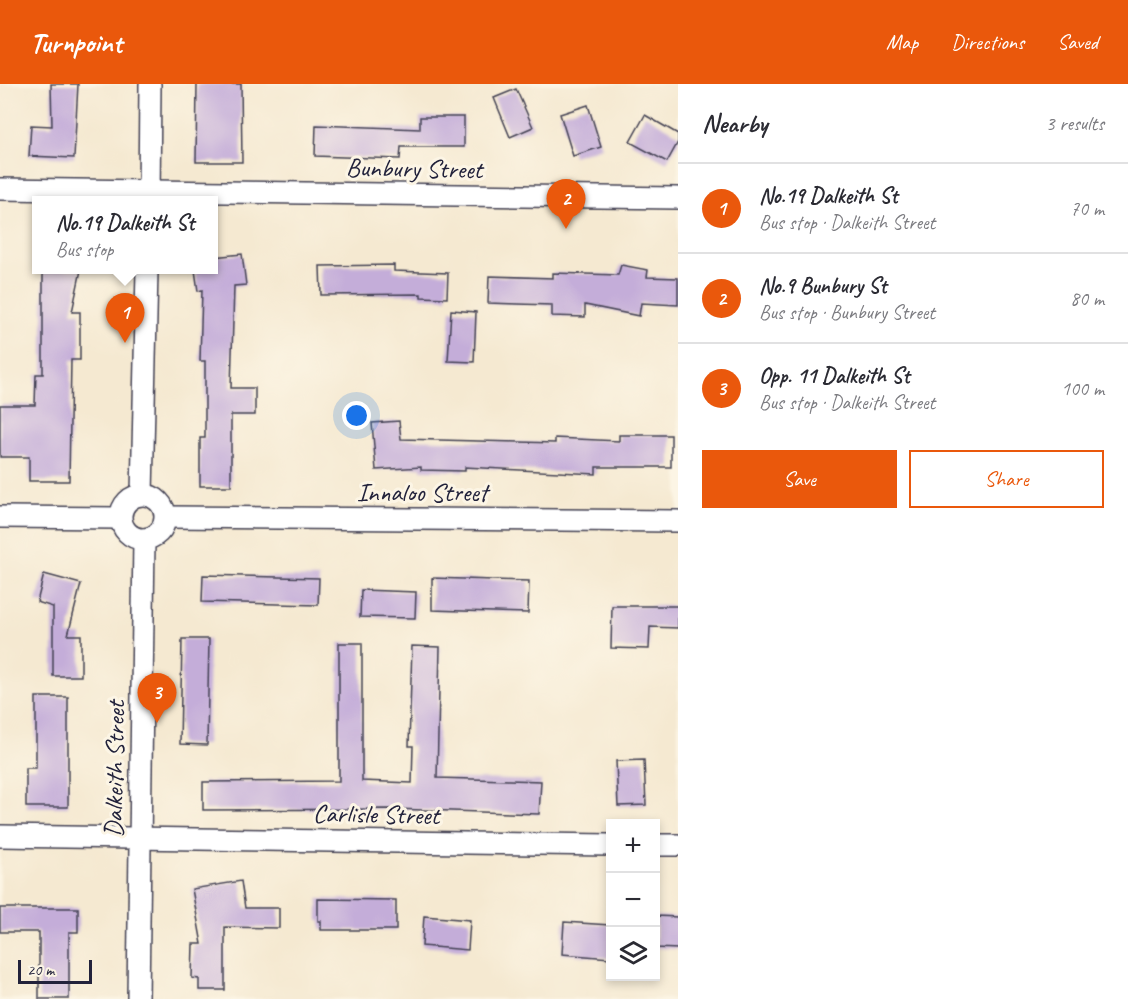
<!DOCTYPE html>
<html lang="en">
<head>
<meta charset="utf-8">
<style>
	:root { --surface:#fff; --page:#f7f7f7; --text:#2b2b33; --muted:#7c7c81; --line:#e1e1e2; --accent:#ea580c }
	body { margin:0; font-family:Caveat,sans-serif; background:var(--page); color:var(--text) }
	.controls { position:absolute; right:18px; bottom:18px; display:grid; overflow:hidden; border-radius:0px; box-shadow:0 3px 9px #0003 }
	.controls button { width:54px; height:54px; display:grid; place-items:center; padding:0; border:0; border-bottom:2px solid var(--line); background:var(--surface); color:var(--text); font:30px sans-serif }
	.scale { position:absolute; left:18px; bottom:15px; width:74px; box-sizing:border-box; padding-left:6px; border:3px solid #22223b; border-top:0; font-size:16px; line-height:21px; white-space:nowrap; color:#22223b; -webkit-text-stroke:4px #fcf5e5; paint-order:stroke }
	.you { position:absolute; left:357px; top:332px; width:21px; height:21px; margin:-15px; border:4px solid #fff; border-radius:50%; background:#1a73e8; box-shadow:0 0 0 9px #1a73e833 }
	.badge { display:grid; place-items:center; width:39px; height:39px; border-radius:50%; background:var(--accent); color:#fff; font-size:20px; font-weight:700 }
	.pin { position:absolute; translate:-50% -50px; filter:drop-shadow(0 2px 3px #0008) }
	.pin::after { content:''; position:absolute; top:32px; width:21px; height:18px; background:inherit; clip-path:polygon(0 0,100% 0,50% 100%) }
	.popup { position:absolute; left:32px; top:112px; width:186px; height:78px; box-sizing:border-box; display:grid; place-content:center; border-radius:0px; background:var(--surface); filter:drop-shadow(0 2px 4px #0005); font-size:20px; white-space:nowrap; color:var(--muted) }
	.popup b { font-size:22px; color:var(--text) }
	.popup::after { content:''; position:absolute; left:50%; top:100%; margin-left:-12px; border:12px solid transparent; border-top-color:var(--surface) }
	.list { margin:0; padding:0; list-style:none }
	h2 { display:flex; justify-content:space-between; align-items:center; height:78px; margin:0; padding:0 24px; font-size:26px }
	h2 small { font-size:20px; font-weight:400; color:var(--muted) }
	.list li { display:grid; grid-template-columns:39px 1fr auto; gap:18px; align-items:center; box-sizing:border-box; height:90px; padding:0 24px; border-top:2px solid var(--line) }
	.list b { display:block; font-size:22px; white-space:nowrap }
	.list p { margin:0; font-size:20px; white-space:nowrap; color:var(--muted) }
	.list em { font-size:20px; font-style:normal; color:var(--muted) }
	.actions { display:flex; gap:12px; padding:18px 24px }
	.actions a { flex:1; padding:14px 0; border:2px solid var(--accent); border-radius:0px; text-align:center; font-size:21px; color:var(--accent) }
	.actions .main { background:var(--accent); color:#fff }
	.icon { flex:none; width:33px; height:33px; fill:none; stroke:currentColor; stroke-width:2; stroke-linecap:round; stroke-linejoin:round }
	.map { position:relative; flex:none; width:678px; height:915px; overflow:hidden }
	header { display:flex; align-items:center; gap:36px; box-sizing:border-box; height:84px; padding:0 30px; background:var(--accent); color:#fff }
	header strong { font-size:28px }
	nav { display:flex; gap:33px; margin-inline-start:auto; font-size:21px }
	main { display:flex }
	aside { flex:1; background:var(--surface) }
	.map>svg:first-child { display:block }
</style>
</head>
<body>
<header>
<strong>Turnpoint</strong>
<nav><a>Map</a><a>Directions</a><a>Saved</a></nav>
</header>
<main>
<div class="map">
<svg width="678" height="915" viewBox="0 0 678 915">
	<rect width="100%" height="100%" fill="#fcf5e5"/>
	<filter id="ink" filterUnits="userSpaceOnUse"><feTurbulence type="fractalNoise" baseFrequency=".0167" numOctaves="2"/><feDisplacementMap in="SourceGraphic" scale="12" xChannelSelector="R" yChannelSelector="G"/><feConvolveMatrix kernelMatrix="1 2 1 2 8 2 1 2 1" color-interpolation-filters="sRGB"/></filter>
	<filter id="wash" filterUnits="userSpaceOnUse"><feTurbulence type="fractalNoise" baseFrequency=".008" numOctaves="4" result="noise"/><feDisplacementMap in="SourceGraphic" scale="24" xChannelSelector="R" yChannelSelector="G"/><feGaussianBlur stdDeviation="1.35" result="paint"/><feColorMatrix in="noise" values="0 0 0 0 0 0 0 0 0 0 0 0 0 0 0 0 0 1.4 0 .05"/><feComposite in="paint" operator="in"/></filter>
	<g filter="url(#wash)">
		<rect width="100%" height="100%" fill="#f5e9d1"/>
		<g id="blocks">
			<g fill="#c4add9">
				<path d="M51,0h27l-4,74 -45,-2 2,-31 21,1z"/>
				<path d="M197,0h44l1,78h-46z"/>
				<path d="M516,5l17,38 -23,10 -16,-39z"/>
				<path d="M588,21l13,42 -28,9 -13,-42z"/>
				<path d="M645,31l33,19v8l-11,20 -37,-20z"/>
				<path d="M420,33h44v30h-63l-1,12 -85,-3 1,-31 104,4z"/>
				<path d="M242,170l4,31 -12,1 -3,102h24v27h-24v71h-31v-48h5v-77h-5l2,-71 -4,1 -3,-21h18v-13z"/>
				<path d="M394,181v6l54,2 -1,25 -26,-1v-3l-100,1 -1,-29z"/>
				<path d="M621,181l27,5 -1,7 31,1v27l-37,-2 -2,13 -54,-11v12l-33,-1v-11l-64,-2 1,-27 64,2v-5l65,2z"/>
				<path d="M43,186h38l-9,42h8v48h-9l-2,121h-40v-24h-29v-52h35l1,-31h7z"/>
				<path d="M451,226l25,2 -2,50 -26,-1z"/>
				<path d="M399,337l2,18 154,4v-5l64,3v-6h52v32h-75v7l-131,-7v4l-44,-1v-3l-45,3 -4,-47z"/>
				<path d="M44,490l37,10 -13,51h13v41h-28v-69l-16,-5z"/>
				<path d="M203,491l116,3 -1,27 -116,-3z"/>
				<path d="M432,494l97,3 -1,32 -96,-3z"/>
				<path d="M361,506l55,2 -1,26 -55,-1z"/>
				<path d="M612,522h66v22l-28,-1 -1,22 -38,-1z"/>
				<path d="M182,555h27l-2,106 -27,-1z"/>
				<path d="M339,559h23v138l50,2 1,-37h-4l3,-100 28,1 -3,131 104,3 -2,33 -145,-5 -191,1v-28l136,-1z"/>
				<path d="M36,613h32v110h-42v-39h10z"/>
				<path d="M644,676l2,45 -28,1 -2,-45z"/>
				<path d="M241,797l4,27h34v20l-54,-1v63h-26v-11l-7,-1 1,-34h9l-10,-55z"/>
				<path d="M318,815l78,1v30h-75v-9h-3z"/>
				<path d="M0,824h78v24h-9v67h-30v-67h-39z"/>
				<path d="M424,832l46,4 -2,30 -46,-4z"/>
				<path d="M656,832l22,1v32l-22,-1z"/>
				<path d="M564,838l46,3v33l-48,-4z"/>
			</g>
		</g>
	</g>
	<g filter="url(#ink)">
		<use href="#blocks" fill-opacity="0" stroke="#424052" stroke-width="1.5"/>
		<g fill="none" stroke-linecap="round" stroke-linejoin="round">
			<defs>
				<g id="minor">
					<path d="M0,105l678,9"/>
					<path d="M149,116l1,-116"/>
					<path d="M142,410l5,-224"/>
					<circle cx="143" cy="433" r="22"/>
					<path d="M0,433l120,1"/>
					<path d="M166,433l512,4"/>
					<path d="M0,752l610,9"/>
					<path d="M656,761h22"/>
					<path d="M138,915l6,-460"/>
				</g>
			</defs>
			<use href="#minor" stroke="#424052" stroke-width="24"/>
			<use href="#minor" stroke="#fff" stroke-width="21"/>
		</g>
	</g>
	<g text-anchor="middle" stroke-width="6" stroke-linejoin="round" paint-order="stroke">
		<g font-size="26" fill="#22223b" stroke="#fcf5e5">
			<text transform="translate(414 84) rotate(1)" y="9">Bunbury Street</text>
			<text x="422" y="417">Innaloo Street</text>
			<text transform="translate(114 685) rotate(-89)" y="9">Dalkeith Street</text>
			<text transform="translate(376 730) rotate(1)" y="9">Carlisle Street</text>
		</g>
	</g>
</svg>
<div class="controls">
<button>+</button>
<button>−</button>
<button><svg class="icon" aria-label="layers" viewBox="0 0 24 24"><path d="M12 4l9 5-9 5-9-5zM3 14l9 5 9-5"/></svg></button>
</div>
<div class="scale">20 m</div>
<div class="you"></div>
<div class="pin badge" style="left:125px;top:259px">1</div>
<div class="popup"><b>No.19 Dalkeith St</b>Bus stop</div>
<div class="pin badge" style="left:566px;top:145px">2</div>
<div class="pin badge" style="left:157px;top:639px">3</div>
</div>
<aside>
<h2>Nearby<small>3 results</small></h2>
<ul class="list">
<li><span class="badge">1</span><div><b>No.19 Dalkeith St</b><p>Bus stop · Dalkeith Street</p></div><em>70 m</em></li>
<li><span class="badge">2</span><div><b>No.9 Bunbury St</b><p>Bus stop · Bunbury Street</p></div><em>80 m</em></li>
<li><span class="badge">3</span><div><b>Opp. 11 Dalkeith St</b><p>Bus stop · Dalkeith Street</p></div><em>100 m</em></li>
</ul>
<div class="actions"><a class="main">Save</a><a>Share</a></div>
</aside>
</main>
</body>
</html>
